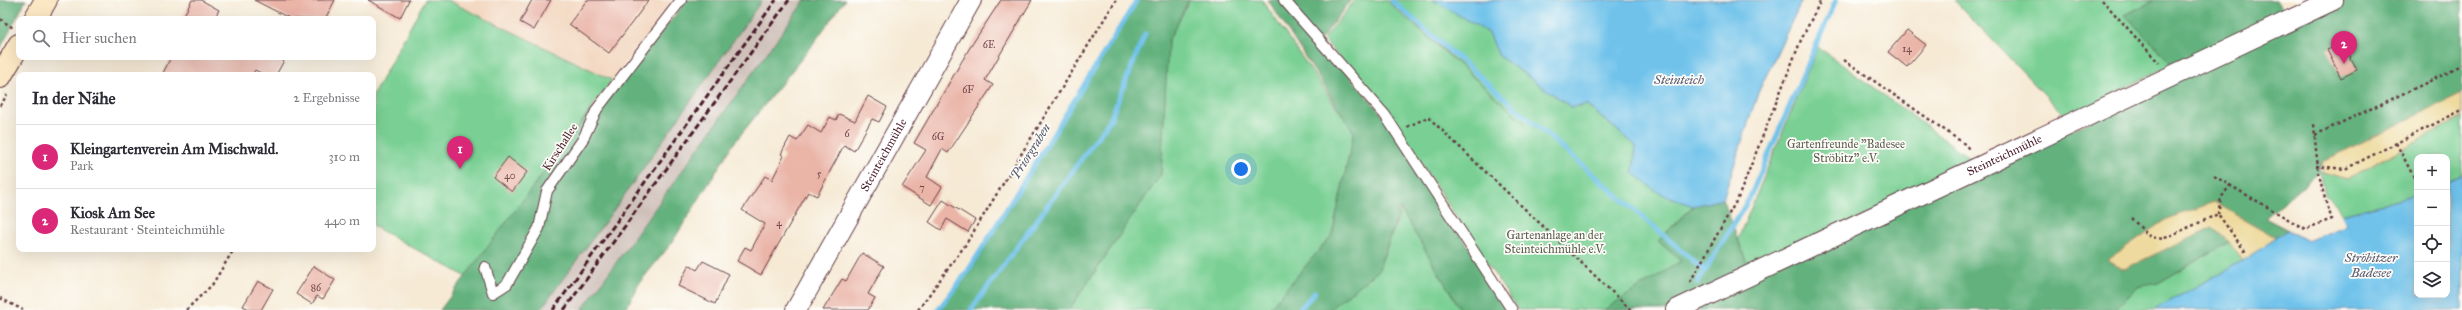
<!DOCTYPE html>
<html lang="de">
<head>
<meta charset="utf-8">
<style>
	:root { --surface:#fff; --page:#f2f2f3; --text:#2b2b33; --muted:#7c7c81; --line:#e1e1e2; --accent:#db2777 }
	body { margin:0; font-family:"IM FELL Great Primer",serif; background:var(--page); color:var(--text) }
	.controls { position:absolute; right:12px; bottom:12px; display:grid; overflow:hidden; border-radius:8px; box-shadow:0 4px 16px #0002 }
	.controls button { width:36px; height:36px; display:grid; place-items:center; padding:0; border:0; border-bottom:1px solid var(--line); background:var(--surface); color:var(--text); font:20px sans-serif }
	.you { position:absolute; left:1241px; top:169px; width:14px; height:14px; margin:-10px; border:3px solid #fff; border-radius:50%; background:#1a73e8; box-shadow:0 0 0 6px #1a73e833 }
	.badge { display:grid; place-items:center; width:26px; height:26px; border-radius:50%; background:var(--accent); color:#fff; font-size:13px; font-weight:700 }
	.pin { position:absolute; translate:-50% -33px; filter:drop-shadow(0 1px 2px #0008) }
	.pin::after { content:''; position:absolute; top:21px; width:14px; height:12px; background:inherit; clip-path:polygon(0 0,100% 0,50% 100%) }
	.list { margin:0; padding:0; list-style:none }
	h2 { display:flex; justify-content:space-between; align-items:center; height:52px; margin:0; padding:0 16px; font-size:17px }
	h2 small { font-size:13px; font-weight:400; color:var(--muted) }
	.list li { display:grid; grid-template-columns:26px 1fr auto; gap:12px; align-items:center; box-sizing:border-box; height:64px; padding:0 16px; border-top:1px solid var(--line) }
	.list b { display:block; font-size:15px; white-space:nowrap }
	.list p { margin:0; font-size:13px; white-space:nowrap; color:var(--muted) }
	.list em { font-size:13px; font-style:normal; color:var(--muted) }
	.icon { flex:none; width:22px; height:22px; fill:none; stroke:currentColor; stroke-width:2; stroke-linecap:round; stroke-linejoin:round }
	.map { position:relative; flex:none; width:2462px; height:310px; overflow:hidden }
	.search { position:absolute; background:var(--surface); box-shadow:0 4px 16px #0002; left:16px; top:16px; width:360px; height:44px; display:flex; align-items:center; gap:10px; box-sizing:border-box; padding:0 14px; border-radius:8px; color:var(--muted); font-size:15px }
	.panel { position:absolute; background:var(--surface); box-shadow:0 4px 16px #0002; left:16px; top:72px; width:360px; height:180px; border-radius:8px }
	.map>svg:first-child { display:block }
</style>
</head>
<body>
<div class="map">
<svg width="2462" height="310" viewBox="0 0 2462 310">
	<rect width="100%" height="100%" fill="#fdfcf7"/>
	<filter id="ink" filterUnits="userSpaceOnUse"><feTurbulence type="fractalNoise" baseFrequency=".025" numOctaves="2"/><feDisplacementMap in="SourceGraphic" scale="8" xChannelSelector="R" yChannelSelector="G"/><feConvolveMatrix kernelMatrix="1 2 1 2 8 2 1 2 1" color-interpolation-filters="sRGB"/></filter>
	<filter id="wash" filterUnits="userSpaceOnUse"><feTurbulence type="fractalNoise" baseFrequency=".012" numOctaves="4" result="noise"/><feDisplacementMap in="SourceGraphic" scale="16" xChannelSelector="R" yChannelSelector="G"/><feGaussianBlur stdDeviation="0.9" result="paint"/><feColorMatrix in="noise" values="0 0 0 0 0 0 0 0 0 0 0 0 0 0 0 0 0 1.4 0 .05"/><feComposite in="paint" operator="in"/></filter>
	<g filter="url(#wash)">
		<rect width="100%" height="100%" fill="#f6ead5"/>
		<path fill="#f2d5bd" d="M447,0h223l4,2 -62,78z"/>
		<path fill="#cfc1ba" d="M762,0h43l-223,310h-42l76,-103z"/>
		<g fill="#7ad094" stroke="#627860">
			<path d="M425,0h22l165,80 -145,197 -94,-51v-131z"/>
			<path d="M1190,0h72l92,132 -22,103 -64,75h-199l92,-136 7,-133z"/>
			<path d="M1355,0h31l141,125 -139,-125h48l53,33 10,23 72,51 16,-2 49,41 -3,26 60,33 -35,36 23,20 -77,49h-86l-130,-196 -65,-75z"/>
			<path d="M1954,0h201l-30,15 47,49 -105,54z"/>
			<path d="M1818,47l157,115 -225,110 -12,-33z"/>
			<path d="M2462,117v59l-15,6v-25h-30v38l-75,20 -6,-11 -11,-10 -5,-23 26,8z"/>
			<path d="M1401,210l60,100h-133l50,-39z"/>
			<path d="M2229,242l13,19 -88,49h-40l23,-23 21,-4z"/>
		</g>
		<g fill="#63b27e" stroke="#566854">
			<path d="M0,0h26l-26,49z"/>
			<path d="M687,0h75l-146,207 -76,103h-100l150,-199 38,-36z"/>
			<path d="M805,0h40l-35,48 -76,95 -63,101 -31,38 -15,28h-43z"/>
			<path d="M1138,0h51l-21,41 -7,133 -92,136h-130l31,-38z"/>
			<path d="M1268,0h83l-31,40 65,78 125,192h-49l-61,-102 -22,63 -50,39h-60l64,-75 22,-103z"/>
			<path d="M2155,0h121l15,16 -119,48 -47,-49z"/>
			<path d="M2344,0h118v93l-140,69 -2,9 -55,47 23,12 -11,8 -63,-36 -49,18 -58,40 17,9 88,-42 17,15 -71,41 -21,4 -23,23h-510l77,-49 -23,-20 36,-36 29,-6 27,73 332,-147z"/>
		</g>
		<g fill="#eeda9e" stroke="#9c7c64">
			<path d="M2462,93v24l-116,62 -22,-7 -2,-10z"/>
			<path d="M2214,202l63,36 -35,23 -13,-19 -17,-15 -88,42 -17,-9 58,-40z"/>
		</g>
		<g fill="#6fc2eb" stroke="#5c708b">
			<path d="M1433,0h369l-44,93 -35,106 -30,7 -36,-14 -24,-20 3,-26 -49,-41 -16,2 -72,-51 -10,-23z"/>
			<path d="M2462,176v134h-308l88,-49 46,-31 20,11 39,-16 -5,-10 75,-20v100h30v-113z"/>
		</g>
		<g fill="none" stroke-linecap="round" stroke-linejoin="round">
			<g stroke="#6fc2eb" stroke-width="5">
				<path d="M1391,0l314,271"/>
				<path d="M1697,283l52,-84 87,-199"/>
				<path d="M938,310l30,-39 169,-271"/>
				<path d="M971,310l139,-190 35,-86"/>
				<path d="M1299,310l16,-18"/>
			</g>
		</g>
		<g id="blocks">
			<g fill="#eab4a7">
				<path d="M192,0h9l18,10 -5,9h-32z"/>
				<path d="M254,0h81l-10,19h-34z"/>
				<path d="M368,0h41l-9,18z"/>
				<path d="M532,0h19l-17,30 -14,-8z"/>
				<path d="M587,0h62l-40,53 -40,-29z"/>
				<path d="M1001,0h31l-47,80 8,5 -45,68 -6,-4 -15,28 15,10 -11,18 -29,-18 24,-37 -12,-7 55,-94z"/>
				<path d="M1907,30l19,15 -19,22 -19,-15z"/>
				<path d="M2341,43l2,4 2,-1 12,24 -16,8 -14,-28z"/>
				<path d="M171,57h115l-10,18h-11l-10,-5 -3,5h-90z"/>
				<path d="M868,96l19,11 -8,15 -7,-3 -18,32 -10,-6 -27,51 -9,-4 -47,83 -24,-14 8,-14 6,3 14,-26 -23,-14 23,-34 7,4 12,-24 -3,-2 9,-17 7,4 11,-16 13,8 9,-16 6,3 3,-6 16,7z"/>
				<path d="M508,157l19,15 -15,20 -19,-15z"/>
				<path d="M943,200l32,20 -7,12 -21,-13 -6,11 -12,-8z"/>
				<path d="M862,253l22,13 -16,28 7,4 -7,12h-45l19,-31 4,2z"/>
				<path d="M703,261l26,13 -14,30 -37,-18 11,-21 8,5z"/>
				<path d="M314,266l21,14 -12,19 -6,-3 -5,8 -16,-10z"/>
				<path d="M258,281l15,8 -12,21h-10l-8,-4z"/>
			</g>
		</g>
	</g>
	<g filter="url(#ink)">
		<use href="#blocks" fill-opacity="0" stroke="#643d44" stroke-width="1"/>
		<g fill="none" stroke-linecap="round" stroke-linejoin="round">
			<defs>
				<g id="service">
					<path d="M1284,0l101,115 127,195"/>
					<path d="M485,267l8,26 14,-9 32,-56 8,-37 36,-52 14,-30 84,-109"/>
				</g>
				<g id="minor">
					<path id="s1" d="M796,310l175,-310"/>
					<path id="s2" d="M1676,310l657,-310"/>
				</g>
				<g id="secondary">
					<path d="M35,19l11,-19"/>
					<path d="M0,77l19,-32"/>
				</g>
			</defs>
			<use href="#service" stroke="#643d44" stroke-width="12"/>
			<use href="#minor" stroke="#643d44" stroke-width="22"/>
			<use href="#secondary" stroke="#643d44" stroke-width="24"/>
			<g stroke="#643d44" stroke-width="2.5" stroke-dasharray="3 3" stroke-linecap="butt">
				<path d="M2102,0l57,63"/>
				<path d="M0,19l13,9"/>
				<path d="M1844,60l122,85 4,6"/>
				<path d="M0,106l7,-11"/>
				<path d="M1407,127l21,-10 203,193"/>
				<path d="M2315,135l147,-69"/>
				<path d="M2396,143l21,40"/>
				<path d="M2316,166l29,3 117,-59"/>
				<path d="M2214,176l91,53 27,-10c-13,-32 -16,-62 -18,-96"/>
				<path d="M2218,214l3,-16 10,-14"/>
				<path d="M2131,218l19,19 13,2 55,-25 29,40"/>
				<path d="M1690,282l48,-84 63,-158 20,-40"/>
				<path d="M0,298l23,12"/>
				<path d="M186,310l26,-25 22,-36"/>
				<path d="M918,310l48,-66 150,-244"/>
			</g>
			<use href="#service" stroke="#fff" stroke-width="10"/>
			<use href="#minor" stroke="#fff" stroke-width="20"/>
			<use href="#secondary" stroke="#fbe7c3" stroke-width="22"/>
			<g stroke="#4a1f2b" stroke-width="3" stroke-dasharray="6 3" stroke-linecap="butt">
				<path d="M553,310l223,-310"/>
				<path d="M564,310l225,-310"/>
			</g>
		</g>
	</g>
	<g text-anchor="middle" stroke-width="3.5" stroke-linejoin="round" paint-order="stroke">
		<g font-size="10" fill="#72444a">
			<text x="989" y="48">6E</text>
			<text x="1907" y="52">14</text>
			<text x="968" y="93">6F</text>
			<text x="847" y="137">6</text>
			<text x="938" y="140">6G</text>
			<text x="819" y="177">5</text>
			<text x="510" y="179">40</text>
			<text x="922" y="191">7</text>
			<text x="779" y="226">4</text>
			<text x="316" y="291">86</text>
		</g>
		<g font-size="12" fill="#5b5d50" stroke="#fdfcf7">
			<text x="1846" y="148">Gartenfreunde "Badesee<tspan x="1846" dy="14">Ströbitz" e.V.</tspan></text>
			<text x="1555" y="239">Gartenanlage an der<tspan x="1555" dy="14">Steinteichmühle e.V.</tspan></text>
		</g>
		<g font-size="12" fill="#4a1f2b" stroke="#fdfcf7">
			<text transform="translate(560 147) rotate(-57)" y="4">Kirschallee</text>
			<text dy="4" stroke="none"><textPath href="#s1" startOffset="178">Steinteichmühle</textPath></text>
			<text dy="4" stroke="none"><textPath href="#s2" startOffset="363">Steinteichmühle</textPath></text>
		</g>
		<g font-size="13" font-style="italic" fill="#57586e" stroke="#fdfcf7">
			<text x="1679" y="84">Steinteich</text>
			<text transform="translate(1030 151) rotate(-58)" y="5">Priorgraben</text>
			<text x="2371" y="262">Ströbitzer<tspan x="2371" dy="15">Badesee</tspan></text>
		</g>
	</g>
</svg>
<div class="controls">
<button>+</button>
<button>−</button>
<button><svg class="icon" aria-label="locate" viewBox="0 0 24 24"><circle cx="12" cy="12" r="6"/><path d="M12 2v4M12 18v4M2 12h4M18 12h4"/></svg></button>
<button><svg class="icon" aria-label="layers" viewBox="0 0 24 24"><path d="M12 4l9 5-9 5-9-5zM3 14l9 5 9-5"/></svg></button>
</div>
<div class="you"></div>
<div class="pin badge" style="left:460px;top:169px">1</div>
<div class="pin badge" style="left:2344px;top:64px">2</div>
<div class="search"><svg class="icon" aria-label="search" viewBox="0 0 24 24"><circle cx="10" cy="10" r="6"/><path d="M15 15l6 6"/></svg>Hier suchen</div>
<section class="panel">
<h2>In der Nähe<small>2 Ergebnisse</small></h2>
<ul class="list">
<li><span class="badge">1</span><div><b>Kleingartenverein Am Mischwald.</b><p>Park</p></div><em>310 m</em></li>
<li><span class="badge">2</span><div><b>Kiosk Am See</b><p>Restaurant · Steinteichmühle</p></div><em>440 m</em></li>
</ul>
</section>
</div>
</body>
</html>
